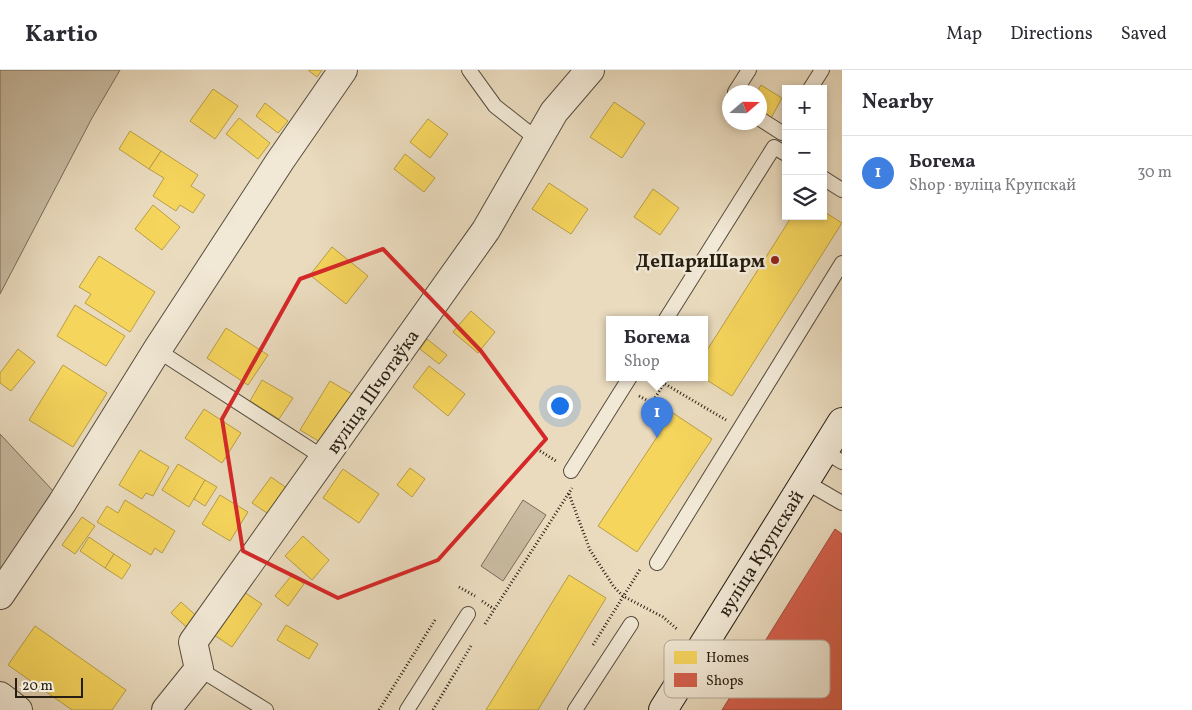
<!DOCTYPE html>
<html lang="en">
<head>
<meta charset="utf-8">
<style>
	:root { --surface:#fff; --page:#f7f7f7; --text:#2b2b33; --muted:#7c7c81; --line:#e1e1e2; --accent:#0f766e }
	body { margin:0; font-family:Vollkorn,serif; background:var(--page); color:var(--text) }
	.controls { position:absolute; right:15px; top:15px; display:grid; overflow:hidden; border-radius:0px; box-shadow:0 2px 8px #0003 }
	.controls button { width:45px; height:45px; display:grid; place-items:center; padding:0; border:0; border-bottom:1px solid var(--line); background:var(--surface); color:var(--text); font:25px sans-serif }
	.compass { position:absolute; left:722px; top:15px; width:45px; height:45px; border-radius:50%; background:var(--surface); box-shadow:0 2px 8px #0003; rotate:70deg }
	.scale { position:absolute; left:15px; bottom:12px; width:68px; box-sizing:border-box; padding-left:5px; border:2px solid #261e13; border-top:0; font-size:14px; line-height:18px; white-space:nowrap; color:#261e13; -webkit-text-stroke:4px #f1e8d5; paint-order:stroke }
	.you { position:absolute; left:559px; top:335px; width:18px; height:18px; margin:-12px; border:4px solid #fff; border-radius:50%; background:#1a73e8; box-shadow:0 0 0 8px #1a73e833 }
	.badge { display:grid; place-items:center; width:32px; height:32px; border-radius:50%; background:var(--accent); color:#fff; font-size:16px; font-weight:700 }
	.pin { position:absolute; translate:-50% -41px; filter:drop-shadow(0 1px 2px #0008) }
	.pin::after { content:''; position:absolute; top:26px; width:18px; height:15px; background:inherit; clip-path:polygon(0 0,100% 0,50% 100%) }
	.popup { position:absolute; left:606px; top:246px; width:102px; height:65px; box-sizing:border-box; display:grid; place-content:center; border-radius:0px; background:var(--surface); filter:drop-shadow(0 1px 4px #0005); font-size:16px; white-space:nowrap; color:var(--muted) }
	.popup b { font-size:19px; color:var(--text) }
	.popup::after { content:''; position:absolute; left:50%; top:100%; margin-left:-10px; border:10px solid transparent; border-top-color:var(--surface) }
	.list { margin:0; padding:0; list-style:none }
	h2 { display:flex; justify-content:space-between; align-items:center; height:65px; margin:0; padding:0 20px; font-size:21px }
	h2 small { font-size:16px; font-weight:400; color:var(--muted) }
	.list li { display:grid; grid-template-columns:32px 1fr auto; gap:15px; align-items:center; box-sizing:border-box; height:75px; padding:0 20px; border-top:1px solid var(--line) }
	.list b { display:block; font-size:19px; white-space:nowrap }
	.list p { margin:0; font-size:16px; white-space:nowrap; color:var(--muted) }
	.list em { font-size:16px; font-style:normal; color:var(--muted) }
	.icon { flex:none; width:28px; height:28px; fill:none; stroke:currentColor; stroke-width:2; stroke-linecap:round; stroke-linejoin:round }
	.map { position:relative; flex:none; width:842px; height:640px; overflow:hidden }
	header { display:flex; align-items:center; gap:30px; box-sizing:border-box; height:70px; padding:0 25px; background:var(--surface); border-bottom:1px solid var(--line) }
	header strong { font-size:24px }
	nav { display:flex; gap:28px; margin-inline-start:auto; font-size:18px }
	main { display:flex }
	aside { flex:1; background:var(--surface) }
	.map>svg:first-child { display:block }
</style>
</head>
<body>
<header>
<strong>Kartio</strong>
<nav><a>Map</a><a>Directions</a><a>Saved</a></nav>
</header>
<main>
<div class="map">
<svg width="842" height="640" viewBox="0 0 842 640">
	<rect width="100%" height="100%" fill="#eadbbe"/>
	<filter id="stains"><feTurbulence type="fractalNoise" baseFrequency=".004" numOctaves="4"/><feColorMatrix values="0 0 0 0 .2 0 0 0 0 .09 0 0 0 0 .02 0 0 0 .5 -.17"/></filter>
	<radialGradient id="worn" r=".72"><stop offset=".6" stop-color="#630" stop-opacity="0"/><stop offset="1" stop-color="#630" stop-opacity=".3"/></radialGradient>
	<g fill="#c9bba1" stroke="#786c5a">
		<path d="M0,0h120l-28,48 -92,176z"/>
		<path d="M0,364l55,59 -55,77z"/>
		<path d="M523,430l23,15 -43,66 -22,-15z"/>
	</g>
	<g fill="#f6d55c" stroke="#b89e46">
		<path d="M308,0h14l-5,7z"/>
		<path d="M761,15l21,13 -12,22 -10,-7v-21h-3z"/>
		<path d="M213,19l25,17 -23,33 -25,-18z"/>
		<path d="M614,32l31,21 -23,35 -32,-21z"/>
		<path d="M265,33l23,18 -10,12 -22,-17z"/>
		<path d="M239,48l31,25 -12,16 -32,-25z"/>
		<path d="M428,49l20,15 -18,24 -20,-16z"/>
		<path d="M130,61l31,20 -12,18 -30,-20z"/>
		<path d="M161,81l37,24 -7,11 14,9 -12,18 -13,-8 -4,6 -23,-15 11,-18 -15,-9z"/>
		<path d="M405,84l30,24 -11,14 -30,-23z"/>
		<path d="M549,113l39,26 -17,25 -39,-25z"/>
		<path d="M653,119l26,19 -19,27 -26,-18z"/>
		<path d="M153,135l27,22 -18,23 -27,-21z"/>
		<path d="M823,141l19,12 -110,173 -30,-19h2v-22l88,-139h31z"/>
		<path d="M332,177l36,29 -22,28 -36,-29z"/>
		<path d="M99,186l56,36 -25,40 -45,-29 6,-9 -12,-7z"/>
		<path d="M75,235l50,31 -19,30 -49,-30z"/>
		<path d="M471,241l24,21 -17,21 -25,-21z"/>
		<path d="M226,258l42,27 -20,30 -41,-27z"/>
		<path d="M427,269l20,16 -8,9 -19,-15z"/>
		<path d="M18,279l17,13 -24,29 -11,-8v-10z"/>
		<path d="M63,295l44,28 -34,54 -44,-27z"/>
		<path d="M429,296l36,28 -17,22 -35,-29z"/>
		<path d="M262,310l31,18 -14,21 -29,-18z"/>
		<path d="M330,311l27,16 -30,49 -27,-16z"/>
		<path d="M204,339l37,24 -19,30 -37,-25z"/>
		<path d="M673,343l39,26 -75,113 -39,-26z"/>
		<path d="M140,380l29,17 -16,29 -7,-3 -4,6 -23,-14z"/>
		<path d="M178,394l27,16 -16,27 -27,-17z"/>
		<path d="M410,398l15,11 -13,18 -15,-12z"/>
		<path d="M343,399l36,25 -20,29 -36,-25z"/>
		<path d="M271,407l20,14 -18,26 -21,-14z"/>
		<path d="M205,410l12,7 -12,19 -11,-7z"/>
		<path d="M220,425l28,17 -18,29 -28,-17z"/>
		<path d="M125,430l50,31 -13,22 -7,-5 -4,7 -54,-33 10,-16 11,7z"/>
		<path d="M82,447l13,9 -20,28 -13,-9z"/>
		<path d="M303,466l26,24 -17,20 -27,-24z"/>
		<path d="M89,467l25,17 -9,14 -25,-17z"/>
		<path d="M114,484l17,11 -9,14 -17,-11z"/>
		<path d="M292,505l12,9 -16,22 -13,-10z"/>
		<path d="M569,505l37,23 -68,112h-52z"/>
		<path d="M244,522l18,12 -30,43 -18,-12z"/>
		<path d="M181,532l21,19 -10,11 -21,-19z"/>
		<path d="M286,555l32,19 -9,15 -32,-19z"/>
		<path d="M35,556l91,64 -14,20h-40l-64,-45z"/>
	</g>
	<path fill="#d6604d" stroke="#a14c3c" d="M835,459l7,5v176h-120z"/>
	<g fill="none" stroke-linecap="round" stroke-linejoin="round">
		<defs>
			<g id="lane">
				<path d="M469,0l26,36 43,34"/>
				<path d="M810,19l12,-19"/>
				<path d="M735,22l14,-22"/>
				<path d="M760,49l22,14"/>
				<path d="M823,108l19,12"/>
				<path d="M666,249l108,-172 12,7"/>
				<path d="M157,280l167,108"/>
				<path d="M824,381l18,11"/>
				<path d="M571,401l59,-94"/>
				<path d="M804,411l38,22"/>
				<path d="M657,493l185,-300"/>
				<path d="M199,599l67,41"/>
				<path d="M407,640l61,-96"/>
				<path d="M575,640l56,-86"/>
			</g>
			<g id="street">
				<path d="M0,525l62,-92 95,-153 123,-189 63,-91"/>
				<path d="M0,626l18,14"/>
				<path d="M166,640l33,-41 -6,-27 293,-412 68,-118 36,-42"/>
			</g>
			<path id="secondary" d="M663,640l179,-288"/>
		</defs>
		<use href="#lane" stroke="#574d3e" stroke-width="16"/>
		<use href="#street" stroke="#574d3e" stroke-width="30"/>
		<use href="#secondary" stroke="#261e13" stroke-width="30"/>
		<g stroke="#261e13" stroke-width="3" stroke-dasharray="1 2.5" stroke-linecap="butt">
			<path d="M665,314l61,36"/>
			<path d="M639,326l13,7 16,-26"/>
			<path d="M537,379l19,12"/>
			<path d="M569,424l21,56 24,37 9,9 40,21 14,12"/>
			<path d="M459,517l16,9"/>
			<path d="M482,531l12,8"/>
			<path d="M485,554l87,-136"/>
			<path d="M593,575l48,-77"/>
			<path d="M379,640l56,-90"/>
			<path d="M433,640l38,-64"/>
		</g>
		<use href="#lane" stroke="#f1e8d5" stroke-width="14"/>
		<use href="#street" stroke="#f1e8d5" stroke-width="28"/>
		<use href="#secondary" stroke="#f1e8d5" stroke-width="28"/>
	</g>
	<path fill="none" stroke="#d62828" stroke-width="4" stroke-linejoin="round" d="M383,179l98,102 65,88 -108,121 -100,38 -95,-47 -21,-132 78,-140z"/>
	<circle fill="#8f2418" stroke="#f1e8d5" stroke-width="2" cx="775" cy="190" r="5"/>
	<g text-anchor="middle" stroke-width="5" stroke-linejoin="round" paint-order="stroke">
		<g font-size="19" font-weight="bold" fill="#261e13" stroke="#f1e8d5" text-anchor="end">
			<text x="765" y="197">ДеПариШарм</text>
		</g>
		<g font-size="19" fill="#261e13" stroke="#f1e8d5">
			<text transform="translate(372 321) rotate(-55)" y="7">вуліца Шчотаўка</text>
			<text transform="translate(760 483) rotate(-58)" y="7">вуліца Крупскай</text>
		</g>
	</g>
	<rect x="664" y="570" width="166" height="58" rx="8" fill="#f1e8d5" stroke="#b4ab9b" stroke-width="1"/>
	<rect x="674" y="581" width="23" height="13" fill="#f6d55c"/>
	<rect x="674" y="603" width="23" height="14" fill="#d6604d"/>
	<g font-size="14" fill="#261e13">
		<text x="706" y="592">Homes</text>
		<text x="706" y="615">Shops</text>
	</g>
	<rect width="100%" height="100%" filter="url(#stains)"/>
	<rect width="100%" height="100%" fill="url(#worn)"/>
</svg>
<div class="controls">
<button>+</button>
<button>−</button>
<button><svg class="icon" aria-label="layers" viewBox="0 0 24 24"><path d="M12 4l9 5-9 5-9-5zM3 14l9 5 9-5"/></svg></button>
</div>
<svg class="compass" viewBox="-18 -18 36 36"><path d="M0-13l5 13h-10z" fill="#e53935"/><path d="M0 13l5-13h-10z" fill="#7c7c81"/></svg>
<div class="scale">20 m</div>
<div class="you"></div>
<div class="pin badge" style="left:657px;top:368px;background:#3f7fe0">1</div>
<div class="popup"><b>Богема</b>Shop</div>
</div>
<aside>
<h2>Nearby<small></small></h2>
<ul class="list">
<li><span class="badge" style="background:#3f7fe0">1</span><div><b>Богема</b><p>Shop · вуліца Крупскай</p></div><em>30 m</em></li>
</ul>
</aside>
</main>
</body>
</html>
